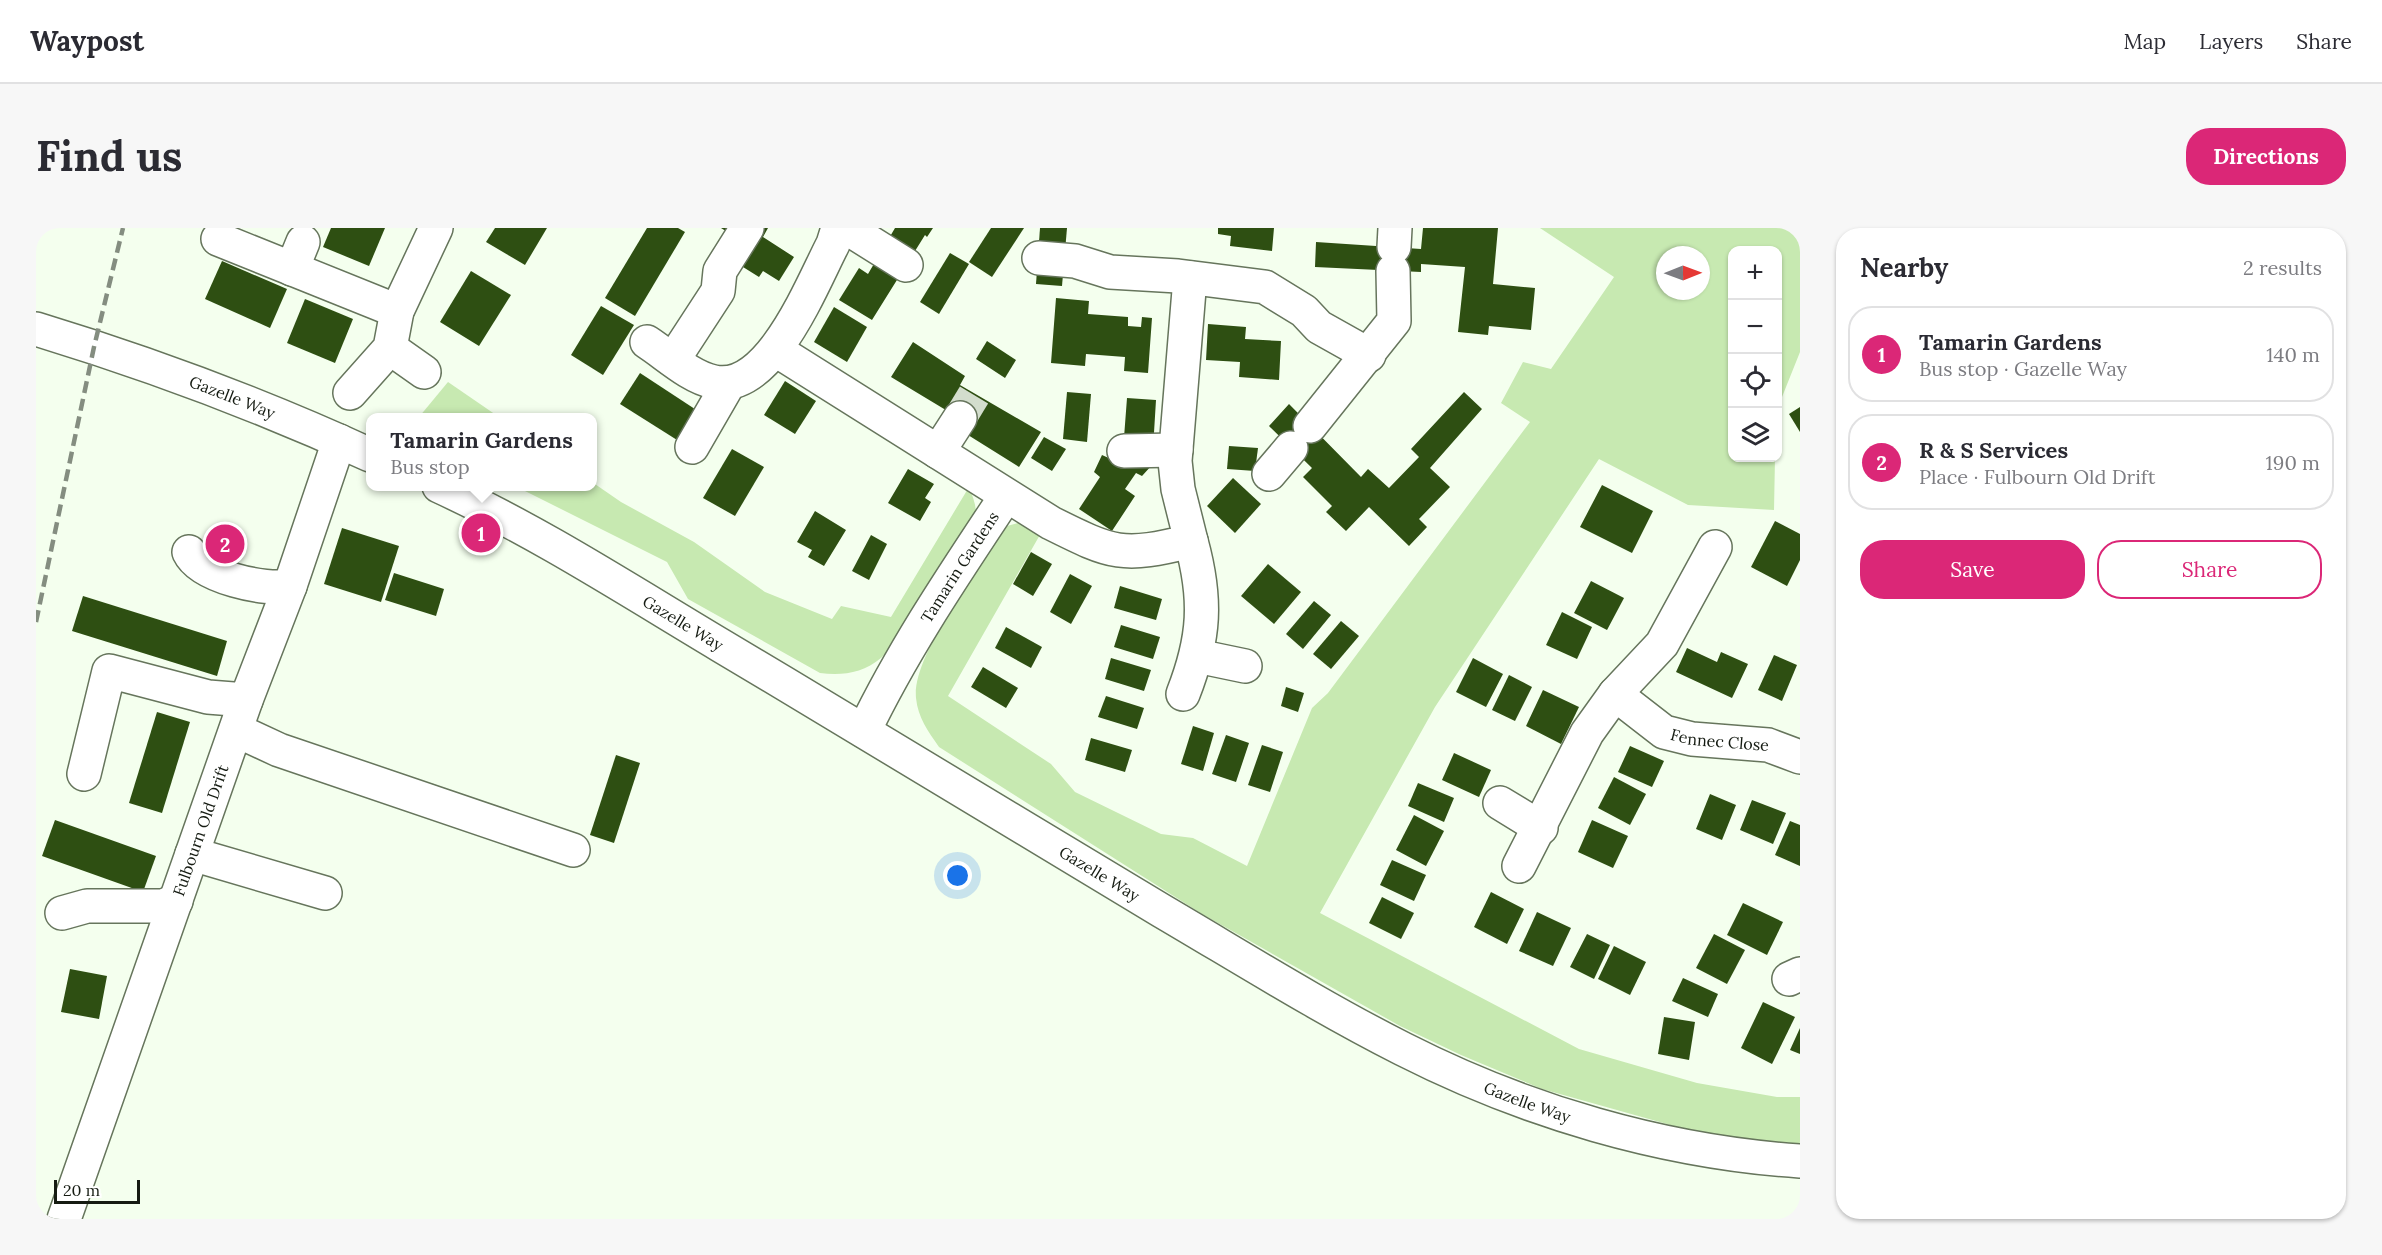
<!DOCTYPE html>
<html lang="en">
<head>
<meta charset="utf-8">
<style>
	:root { --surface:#fff; --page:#f7f7f7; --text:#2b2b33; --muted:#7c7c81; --line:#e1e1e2; --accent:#db2777 }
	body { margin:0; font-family:Lora,serif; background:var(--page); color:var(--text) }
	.controls { position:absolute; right:18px; top:18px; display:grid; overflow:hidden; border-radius:12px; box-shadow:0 2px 4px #0004 }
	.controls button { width:54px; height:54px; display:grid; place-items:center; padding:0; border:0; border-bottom:2px solid var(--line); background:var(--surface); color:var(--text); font:30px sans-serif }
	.compass { position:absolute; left:1620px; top:18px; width:54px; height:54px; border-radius:50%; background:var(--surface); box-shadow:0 2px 4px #0004; rotate:89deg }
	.scale { position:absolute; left:18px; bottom:15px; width:86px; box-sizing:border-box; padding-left:6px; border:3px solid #151b12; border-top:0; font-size:16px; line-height:21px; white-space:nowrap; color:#151b12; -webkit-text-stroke:4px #fff; paint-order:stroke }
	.you { position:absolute; left:922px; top:648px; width:21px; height:21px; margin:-15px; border:4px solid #fff; border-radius:50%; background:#1a73e8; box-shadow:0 0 0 9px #1a73e833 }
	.badge { display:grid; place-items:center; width:39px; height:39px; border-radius:50%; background:var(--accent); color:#fff; font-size:20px; font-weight:700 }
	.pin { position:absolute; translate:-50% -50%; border:3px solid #fff; box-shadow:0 2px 6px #0006 }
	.popup { position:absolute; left:330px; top:185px; width:231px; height:78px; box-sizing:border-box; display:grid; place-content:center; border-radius:12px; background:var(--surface); filter:drop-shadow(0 2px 4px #0005); font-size:20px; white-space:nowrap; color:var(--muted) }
	.popup b { font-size:22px; color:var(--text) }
	.popup::after { content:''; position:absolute; left:50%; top:100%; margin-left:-12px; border:12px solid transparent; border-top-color:var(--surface) }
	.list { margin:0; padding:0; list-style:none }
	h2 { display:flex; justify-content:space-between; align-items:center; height:78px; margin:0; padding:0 24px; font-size:26px }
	h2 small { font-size:20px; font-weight:400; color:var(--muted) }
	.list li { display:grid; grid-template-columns:39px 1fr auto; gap:18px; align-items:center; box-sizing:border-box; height:96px; margin:0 12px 12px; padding:0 12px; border:2px solid var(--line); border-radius:24px }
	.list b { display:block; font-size:22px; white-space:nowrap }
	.list p { margin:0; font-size:20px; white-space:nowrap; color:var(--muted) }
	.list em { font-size:20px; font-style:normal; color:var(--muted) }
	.actions { display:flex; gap:12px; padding:18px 24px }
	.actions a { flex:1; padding:14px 0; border:2px solid var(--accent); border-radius:24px; text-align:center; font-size:21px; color:var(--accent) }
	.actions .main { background:var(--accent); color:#fff }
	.icon { flex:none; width:33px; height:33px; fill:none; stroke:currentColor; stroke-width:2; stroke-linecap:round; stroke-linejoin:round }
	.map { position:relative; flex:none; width:1764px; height:991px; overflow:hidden; border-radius:24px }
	header { display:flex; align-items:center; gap:36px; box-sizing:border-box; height:84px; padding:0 30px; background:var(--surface); border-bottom:2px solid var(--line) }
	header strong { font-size:28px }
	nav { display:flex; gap:33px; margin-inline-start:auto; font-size:21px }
	.intro { display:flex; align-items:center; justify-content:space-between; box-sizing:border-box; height:144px; padding:0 36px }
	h1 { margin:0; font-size:42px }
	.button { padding:15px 27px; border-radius:24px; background:var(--accent); color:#fff; font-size:21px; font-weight:700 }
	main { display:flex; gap:36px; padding:0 36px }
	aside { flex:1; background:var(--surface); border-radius:24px; box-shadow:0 2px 4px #0004 }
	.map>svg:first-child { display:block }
</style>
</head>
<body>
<header>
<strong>Waypost</strong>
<nav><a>Map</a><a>Layers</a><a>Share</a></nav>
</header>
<div class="intro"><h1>Find us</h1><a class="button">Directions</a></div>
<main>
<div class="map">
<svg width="1764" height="991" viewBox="0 0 1764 991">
	<rect width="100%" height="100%" fill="#f4ffee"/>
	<g fill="#c7e9b1" fill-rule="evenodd">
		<path d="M1504,0h260v124l-22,55v-157h-46v208h43l-1,52 -86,-5 -89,-46 -164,248 -115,206 259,136 118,34 80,14h23v49l-101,-13 -157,-44 -81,-34 -61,-29 -198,-112 -263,-167c-11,-16 -21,-29 -23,-49 -4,-44 66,-133 91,-172l18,-5 20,5 -97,170 103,68 24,28 86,42 32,4 54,28 65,-158 16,-15 202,-271 -29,-19 22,-41 28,7 63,-92zM1629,27h36v36h-36z"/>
		<path d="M412,154l51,35h-80z"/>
		<path d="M556,254l29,20 73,40 71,50 67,27 9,-13 50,11 78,-130c5,13 9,22 6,36 -3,19 -78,121 -94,135 -18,15 -39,18 -61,15l-132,-74 -21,-37 -150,-75 75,-1z"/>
	</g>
	<g fill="#2e4f12">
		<path d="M295,0h54l-16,38 -46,-19z"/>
		<path d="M459,0h52l-22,37 -39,-23z"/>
		<path d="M611,0h31l7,4 -50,84 -30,-18z"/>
		<path d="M685,0h47l-5,9 31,20 -15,24 -16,-10 -4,6 -16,-10 11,-18z"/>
		<path d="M859,0h38l-6,9 -2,-2 -53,85 -33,-20 20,-32 9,6z"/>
		<path d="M955,0h33l-32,49 -23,-15z"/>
		<path d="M1004,0h27l-5,58 -26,-2z"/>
		<path d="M1182,0h56l-2,23 -42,-5 1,-10 -13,-2z"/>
		<path d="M1387,0h75l-5,56 42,4 -4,42 -42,-4 -1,9 -30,-3 7,-65 -44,-3v8l-106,-5 1,-25 105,7z"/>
		<path d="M914,25l19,11 -30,50 -19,-12z"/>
		<path d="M186,33l65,28 -17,39 -65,-29z"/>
		<path d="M435,43l40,24 -32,51 -39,-24z"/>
		<path d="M1020,70l33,3 -1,13 40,3v9l13,1 1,-10 10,1 -4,55 -24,-2 1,-14 -39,-3 -1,12 -34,-3z"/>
		<path d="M269,71l48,20 -18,44 -48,-20z"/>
		<path d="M565,78l33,19 -31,50 -32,-20z"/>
		<path d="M798,79l33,20 -20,35 -33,-20z"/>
		<path d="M1172,96l38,3 -1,12 36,2 -2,39 -40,-3 1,-15 -34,-2z"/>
		<path d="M951,113l29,19 -11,18 -29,-19z"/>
		<path d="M877,114l52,34 -5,9 81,47 -22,35 -51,-32 6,-8 -83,-50z"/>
		<path d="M604,145l64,42 -19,30 -65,-41z"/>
		<path d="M749,153l31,20 -21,33 -31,-19z"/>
		<path d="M1031,164l24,2 -4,48 -24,-3z"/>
		<path d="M1428,164l18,17 -52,59 20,19 -31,32 8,8 -18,19 -40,-39 -23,24 -20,-19 6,-6 -29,-29 9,-9 -43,-42 20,-22 72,73 7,-8 21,19 30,-31 -8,-8z"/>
		<path d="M1091,170l29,2 -4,65 -10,11 -6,-3 -11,16 10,7 -23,35 -33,-22 21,-32 -6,-5 8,-17 20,9z"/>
		<path d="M1764,179v25l-11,-18z"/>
		<path d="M1008,209l22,12 -14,22 -21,-13z"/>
		<path d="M1193,218l29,2 -3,23 -28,-2z"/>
		<path d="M696,221l32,18 -29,49 -32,-18z"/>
		<path d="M872,241l26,15 -9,14 6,4 -11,19 -32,-18z"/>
		<path d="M1197,250l28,26 -26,29 -28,-27z"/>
		<path d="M1566,257l51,26 -21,42 -52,-26z"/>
		<path d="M779,283l31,19 -22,36 -16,-9 4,-7 -15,-8z"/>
		<path d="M1739,293l25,13v26l-13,26 -36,-19z"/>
		<path d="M177,300l31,10 -7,21 -31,-9z"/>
		<path d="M306,300l57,18 -18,56 -57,-18z"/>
		<path d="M835,307l16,9 -18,36 -17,-9z"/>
		<path d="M995,324l21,12 -19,32 -20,-12z"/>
		<path d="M1232,336l33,28 -27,32 -33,-28z"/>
		<path d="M358,345l50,16 -8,27 -51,-16z"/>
		<path d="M1034,346l22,12 -21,38 -21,-12z"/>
		<path d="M1555,353l33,17 -17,32 -33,-17z"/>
		<path d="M1084,358l42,13 -6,21 -42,-12z"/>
		<path d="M47,368l144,45 -10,35 -145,-45z"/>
		<path d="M1278,373l17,14 -28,34 -17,-15z"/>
		<path d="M1526,384l30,15 -15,32 -31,-14z"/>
		<path d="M1305,393l18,15 -28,33 -18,-15z"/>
		<path d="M1085,397l39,12 -7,22 -39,-12z"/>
		<path d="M970,399l36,20 -11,21 -36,-20z"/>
		<path d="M1651,420l30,14 4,-10 27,12 -16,34 -56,-26z"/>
		<path d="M1738,427l23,10 -15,36 -24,-11z"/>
		<path d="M1075,430l40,12 -7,21 -39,-12z"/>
		<path d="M1437,430l30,16 -17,33 -30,-15z"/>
		<path d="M947,439l35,21 -12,20 -35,-21z"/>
		<path d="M1473,447l23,12 -17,34 -23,-11z"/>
		<path d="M1250,459l18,6 -6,19 -17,-6z"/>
		<path d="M1507,462l36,17 -18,37 -35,-18z"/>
		<path d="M1070,468l38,12 -7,21 -39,-12z"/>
		<path d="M121,484l33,10 -28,91 -33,-10z"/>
		<path d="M1157,498l21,7 -11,38 -22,-7z"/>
		<path d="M1190,507l23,8 -13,39 -24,-8z"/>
		<path d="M1055,510l41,12 -7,22 -40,-12z"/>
		<path d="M1226,517l21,7 -13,40 -22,-7z"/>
		<path d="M1594,518l34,15 -12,26 -34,-15z"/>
		<path d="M1418,525l37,17 -12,27 -37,-17z"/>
		<path d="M580,527l24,8 -26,80 -24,-8z"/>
		<path d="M1578,549l32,17 -16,31 -32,-17z"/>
		<path d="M1382,555l36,15 -10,24 -36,-16z"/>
		<path d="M1674,566l26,11 -14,35 -26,-11z"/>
		<path d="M1716,572l34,13 -13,31 -33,-14z"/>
		<path d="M1378,587l30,16 -18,35 -30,-16z"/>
		<path d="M19,592l101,36 -13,36 -101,-36z"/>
		<path d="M1556,592l36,16 -15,32 -35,-16z"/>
		<path d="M1754,593l10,4v41l-25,-11z"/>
		<path d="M1356,632l34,15 -12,26 -34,-16z"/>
		<path d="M1455,664l33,17 -17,35 -33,-17z"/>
		<path d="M1346,669l32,16 -13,26 -32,-16z"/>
		<path d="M1707,675l40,19 -16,33 -40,-20z"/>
		<path d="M1501,684l34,16 -18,38 -34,-15z"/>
		<path d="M1551,706l23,11 -16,34 -24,-12z"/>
		<path d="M1678,706l31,16 -18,34 -31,-16z"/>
		<path d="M1578,718l32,16 -16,33 -32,-16z"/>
		<path d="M34,741l37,7 -8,43 -38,-7z"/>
		<path d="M1647,750l35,16 -10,23 -36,-16z"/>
		<path d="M1727,774l32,15 -23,47 -31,-16z"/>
		<path d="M1628,789l31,5 -6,38 -31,-6z"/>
		<path d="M1764,800v26l-10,-4z"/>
	</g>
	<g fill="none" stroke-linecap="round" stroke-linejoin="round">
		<path stroke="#d3ddcd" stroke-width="33" stroke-dasharray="33 16" stroke-linecap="butt" d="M924,190l14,-23"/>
		<defs>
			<g id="minor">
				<path d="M811,0l59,37"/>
				<path d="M182,11l179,72"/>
				<path d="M1358,19l1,-19"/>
				<path d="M1003,30l36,3 35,11 68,4 87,11 39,24 15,16 50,28"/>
				<path d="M256,41l11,-27"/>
				<path id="s1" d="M0,101c115,35 225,76 334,126"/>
				<path d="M611,114c20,13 43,35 67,40 56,12 98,-98 119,-138l5,-16"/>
				<path d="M354,120l34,24"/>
				<path d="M740,122l275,173c62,31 71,35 140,18l-13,-52 -3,-28 15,-183"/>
				<path d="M637,132l45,-69 2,-20 27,-43"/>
				<path d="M314,165l40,-45 7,-37 39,-83"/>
				<path d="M1274,198l84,-105 -1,-50"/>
				<path d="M656,219l37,-64"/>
				<path d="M1088,223l52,-1"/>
				<path d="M902,224l22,-34"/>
				<path d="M1233,246l22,-26"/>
				<path id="s2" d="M403,258c98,45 189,104 281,159 148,88 295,178 442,266 80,47 158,96 241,138 122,62 260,103 397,112"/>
				<path d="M153,324c12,25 76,39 101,34"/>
				<path d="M1161,428l48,10"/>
				<path d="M1147,466c22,-56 24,-95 8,-153"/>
				<path d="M1579,466l47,-50 53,-97"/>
				<path d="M200,502l43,20 294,100"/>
				<path id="s3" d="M828,503c40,-83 91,-158 142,-235"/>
				<path d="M48,546l25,-103 99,26 38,3"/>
				<path d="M1464,575l41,25"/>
				<path d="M156,626l133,39"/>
				<path id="s4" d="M1483,638l68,-133 28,-39 49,38 28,7 76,6 32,12"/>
				<path d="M26,685l25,-7h76l13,-5"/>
				<path d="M1753,751l11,-5"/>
				<path id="s5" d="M28,991l182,-519 44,-114 49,-145"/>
			</g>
		</defs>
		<use href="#minor" stroke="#66755c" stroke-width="36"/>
		<use href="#minor" stroke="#fff" stroke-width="33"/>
		<path stroke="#848d80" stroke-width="4.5" stroke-dasharray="12 6" stroke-linecap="butt" d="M0,394l58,-275 29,-119"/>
	</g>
	<g text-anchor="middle" stroke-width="6" stroke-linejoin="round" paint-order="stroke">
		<g font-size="16" fill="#151b12" stroke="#fff">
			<text dy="6" stroke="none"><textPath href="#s1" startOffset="208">Gazelle Way</textPath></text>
			<text dy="6" stroke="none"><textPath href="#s3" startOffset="190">Tamarin Gardens</textPath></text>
			<text dy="6" stroke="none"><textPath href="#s2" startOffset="280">Gazelle Way</textPath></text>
			<text dy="6" stroke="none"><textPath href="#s4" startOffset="316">Fennec Close</textPath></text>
			<text dy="6" stroke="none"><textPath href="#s5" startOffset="412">Fulbourn Old Drift</textPath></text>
			<text dy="6" stroke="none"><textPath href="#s2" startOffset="766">Gazelle Way</textPath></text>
			<text dy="6" stroke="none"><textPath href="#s2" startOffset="1252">Gazelle Way</textPath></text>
		</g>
	</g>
</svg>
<div class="controls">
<button>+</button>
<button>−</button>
<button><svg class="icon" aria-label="locate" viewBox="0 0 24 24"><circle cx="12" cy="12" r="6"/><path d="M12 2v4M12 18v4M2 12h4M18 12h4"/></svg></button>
<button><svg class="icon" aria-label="layers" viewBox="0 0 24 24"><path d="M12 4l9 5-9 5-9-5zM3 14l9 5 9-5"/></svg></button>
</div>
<svg class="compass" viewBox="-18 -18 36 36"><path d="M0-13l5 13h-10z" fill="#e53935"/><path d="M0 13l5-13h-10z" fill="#7c7c81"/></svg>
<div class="scale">20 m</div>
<div class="you"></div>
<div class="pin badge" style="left:445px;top:305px">1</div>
<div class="popup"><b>Tamarin Gardens</b>Bus stop</div>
<div class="pin badge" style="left:189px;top:316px">2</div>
</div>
<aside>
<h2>Nearby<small>2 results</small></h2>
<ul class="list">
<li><span class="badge">1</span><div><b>Tamarin Gardens</b><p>Bus stop · Gazelle Way</p></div><em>140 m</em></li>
<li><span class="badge">2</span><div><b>R &amp; S Services</b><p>Place · Fulbourn Old Drift</p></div><em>190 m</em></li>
</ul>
<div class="actions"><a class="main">Save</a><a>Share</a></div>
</aside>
</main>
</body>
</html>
